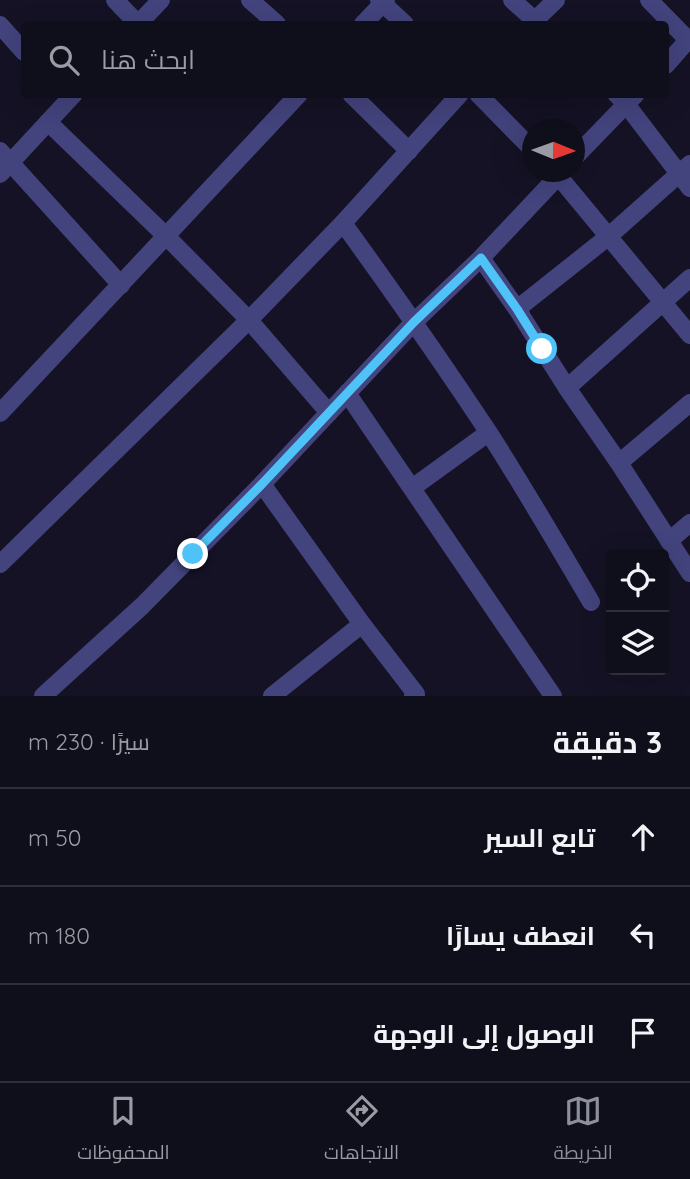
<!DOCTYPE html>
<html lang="ar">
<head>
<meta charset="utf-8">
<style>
	:root { --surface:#0f0e1b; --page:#181724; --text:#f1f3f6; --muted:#9b9ca3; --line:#2f2e3a; --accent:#8c9099 }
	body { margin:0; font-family:Quicksand,Cairo,sans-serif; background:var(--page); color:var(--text); direction:rtl }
	.controls { position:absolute; right:21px; bottom:21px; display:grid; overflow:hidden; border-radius:7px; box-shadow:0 7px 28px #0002 }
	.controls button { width:63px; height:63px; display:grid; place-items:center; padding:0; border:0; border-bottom:2px solid var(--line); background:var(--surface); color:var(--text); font:35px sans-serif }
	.compass { position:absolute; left:522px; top:119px; width:63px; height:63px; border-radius:50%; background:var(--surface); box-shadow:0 7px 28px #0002; rotate:91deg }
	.stop { position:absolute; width:21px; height:21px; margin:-16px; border:5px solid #4fc3f7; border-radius:50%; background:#fff }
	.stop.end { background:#4fc3f7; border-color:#fff; box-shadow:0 2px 7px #0008 }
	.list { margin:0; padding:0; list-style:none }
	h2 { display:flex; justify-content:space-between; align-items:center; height:91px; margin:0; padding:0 28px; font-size:30px }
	h2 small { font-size:23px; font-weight:400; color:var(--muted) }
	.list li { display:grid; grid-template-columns:46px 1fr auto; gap:21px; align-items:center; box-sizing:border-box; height:98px; padding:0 28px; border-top:2px solid var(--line) }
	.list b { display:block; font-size:26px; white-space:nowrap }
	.list em { font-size:23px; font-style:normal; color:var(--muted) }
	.icon { flex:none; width:38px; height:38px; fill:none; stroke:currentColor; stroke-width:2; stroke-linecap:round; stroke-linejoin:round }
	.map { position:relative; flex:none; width:690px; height:696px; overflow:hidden; direction:ltr }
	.search { position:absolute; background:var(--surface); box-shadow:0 7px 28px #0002; left:21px; right:21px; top:21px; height:77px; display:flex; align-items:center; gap:18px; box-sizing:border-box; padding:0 24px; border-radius:7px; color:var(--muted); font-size:26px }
	.sheet { height:385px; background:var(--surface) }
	nav { display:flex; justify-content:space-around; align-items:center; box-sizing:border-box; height:98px; border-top:2px solid var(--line); background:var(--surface); font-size:19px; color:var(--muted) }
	nav a { display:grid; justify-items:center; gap:4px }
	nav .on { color:var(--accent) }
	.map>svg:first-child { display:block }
</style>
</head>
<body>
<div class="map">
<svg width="690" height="696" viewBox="0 0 690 696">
	<rect width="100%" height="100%" fill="#141224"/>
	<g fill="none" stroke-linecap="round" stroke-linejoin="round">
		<g stroke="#43437d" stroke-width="18">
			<path d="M115,0l23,24"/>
			<path d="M250,0l27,24"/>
			<path d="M379,0l26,24"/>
			<path d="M512,0l27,24"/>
			<path d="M649,0l41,42"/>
			<path d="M138,24l23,-24"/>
			<path d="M363,24l23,-24"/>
			<path d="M531,24l25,-24"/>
			<path d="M0,25l24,27"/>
			<path d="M666,65l22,-25"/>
			<path d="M351,94l58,57"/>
			<path d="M478,94l54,55"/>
			<path d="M616,94l10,10 64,84"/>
			<path d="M48,122l119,115 82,83 80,93"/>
			<path d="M0,151l121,134"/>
			<path d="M574,158l62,-64"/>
			<path d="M555,172l135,163"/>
			<path d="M0,174l74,-80"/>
			<path d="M343,223c50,69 99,139 146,210 36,56 69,113 102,169"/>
			<path d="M481,258l36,51 50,79 52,75 71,110"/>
			<path d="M517,309l92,-73 81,-72"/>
			<path d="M567,388l123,-110"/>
			<path d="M347,393l206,303"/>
			<path d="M0,413l299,-319"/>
			<path d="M619,463l71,-60"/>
			<path d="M262,484l100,140 54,70 -3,2"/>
			<path d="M412,488l76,-55"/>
			<path d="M669,541l21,-18"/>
			<path d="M0,564l249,-244 94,-97 117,-129"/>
			<path d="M43,696l99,-90 120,-122 152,-162 67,-64 81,-86"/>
			<path d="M272,696l90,-72"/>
		</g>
	</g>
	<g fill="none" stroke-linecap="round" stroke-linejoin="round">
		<path stroke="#4fc3f7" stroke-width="9" d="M193,554l69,-70 152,-162 67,-64 36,51 25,40"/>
	</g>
</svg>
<div class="controls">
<button><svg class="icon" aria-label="locate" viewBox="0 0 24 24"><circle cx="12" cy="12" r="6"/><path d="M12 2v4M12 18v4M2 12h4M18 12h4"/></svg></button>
<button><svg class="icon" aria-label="layers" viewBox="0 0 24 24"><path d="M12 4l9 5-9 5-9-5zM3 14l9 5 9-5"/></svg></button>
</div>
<svg class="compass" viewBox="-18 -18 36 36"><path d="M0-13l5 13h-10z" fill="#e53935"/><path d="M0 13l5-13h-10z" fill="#9b9ca3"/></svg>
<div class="stop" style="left:542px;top:349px"></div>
<div class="stop end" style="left:193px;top:554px"></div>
<div class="search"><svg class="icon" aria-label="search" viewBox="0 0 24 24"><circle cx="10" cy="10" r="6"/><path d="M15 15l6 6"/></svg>ابحث هنا</div>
</div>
<section class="sheet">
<h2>3 دقيقة<small>سيرًا · 230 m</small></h2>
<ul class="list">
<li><svg class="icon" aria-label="ahead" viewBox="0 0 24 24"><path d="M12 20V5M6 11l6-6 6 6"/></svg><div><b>تابع السير</b></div><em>50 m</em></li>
<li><svg class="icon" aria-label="left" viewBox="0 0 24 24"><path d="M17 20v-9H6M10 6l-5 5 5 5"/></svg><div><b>انعطف يسارًا</b></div><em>180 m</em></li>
<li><svg class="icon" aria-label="arrive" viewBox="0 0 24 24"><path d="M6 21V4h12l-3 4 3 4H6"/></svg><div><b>الوصول إلى الوجهة</b></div></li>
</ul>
</section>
<nav>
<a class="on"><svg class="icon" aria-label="map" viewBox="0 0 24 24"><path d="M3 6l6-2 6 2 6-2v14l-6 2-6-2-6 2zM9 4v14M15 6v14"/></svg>الخريطة</a>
<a><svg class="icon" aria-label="directions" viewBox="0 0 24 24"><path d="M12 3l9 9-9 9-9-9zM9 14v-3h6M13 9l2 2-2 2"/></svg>الاتجاهات</a>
<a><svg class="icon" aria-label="saved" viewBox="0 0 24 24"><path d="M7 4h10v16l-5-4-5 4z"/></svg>المحفوظات</a>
</nav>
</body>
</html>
